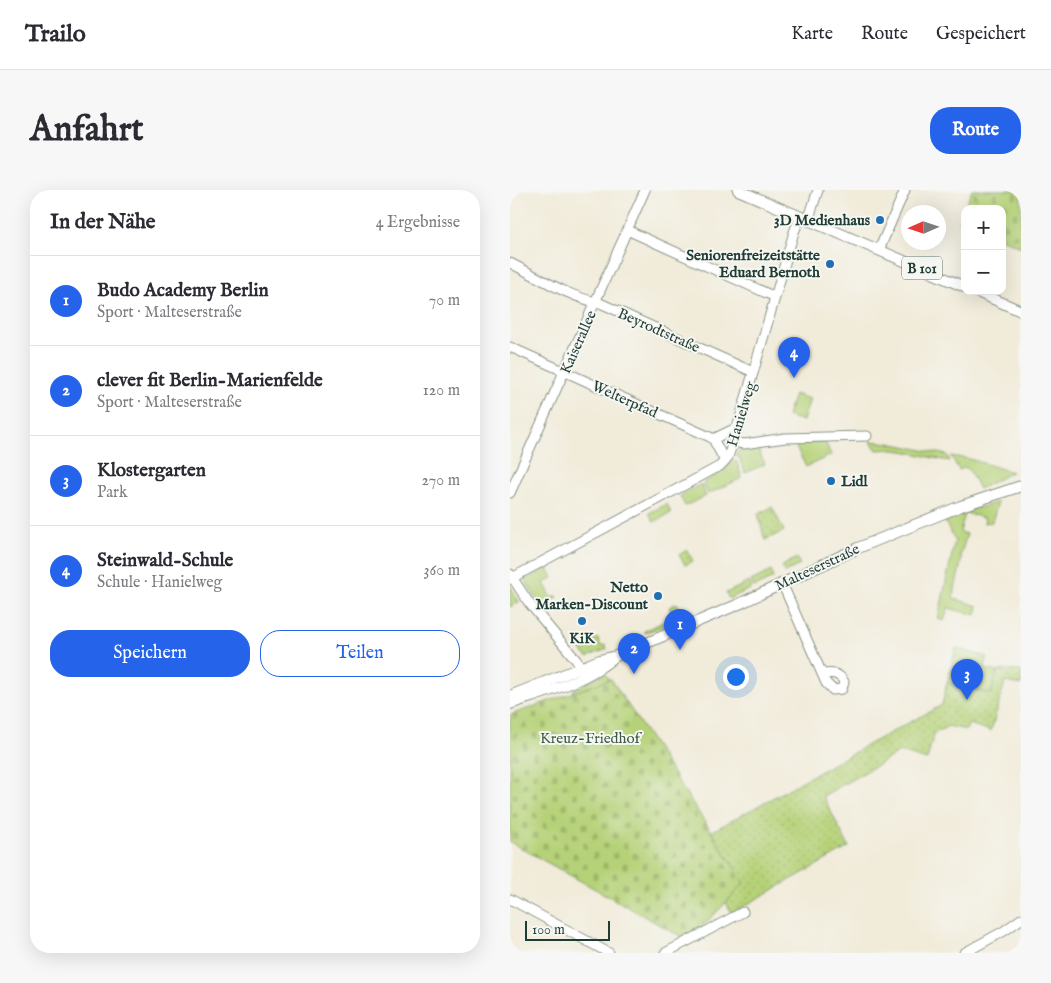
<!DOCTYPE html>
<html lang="de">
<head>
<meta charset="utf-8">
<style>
	:root { --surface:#fff; --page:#f7f7f7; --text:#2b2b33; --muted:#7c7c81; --line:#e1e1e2; --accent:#2563eb }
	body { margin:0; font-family:"IM FELL English",serif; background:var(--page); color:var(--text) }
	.controls { position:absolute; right:15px; top:15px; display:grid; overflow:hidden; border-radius:10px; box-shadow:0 5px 20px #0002 }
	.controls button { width:45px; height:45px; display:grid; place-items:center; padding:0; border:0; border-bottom:1px solid var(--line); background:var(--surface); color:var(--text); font:25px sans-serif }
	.compass { position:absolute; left:391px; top:15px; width:45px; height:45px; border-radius:50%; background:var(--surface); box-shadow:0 5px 20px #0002; rotate:267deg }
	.scale { position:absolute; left:15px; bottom:12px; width:85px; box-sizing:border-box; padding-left:5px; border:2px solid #1f3d34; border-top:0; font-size:14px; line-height:18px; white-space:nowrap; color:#1f3d34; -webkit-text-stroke:4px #f6f6f2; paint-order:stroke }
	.you { position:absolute; left:225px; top:486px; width:18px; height:18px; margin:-12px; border:4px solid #fff; border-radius:50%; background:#1a73e8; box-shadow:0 0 0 8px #1a73e833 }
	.badge { display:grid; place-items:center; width:32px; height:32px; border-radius:50%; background:var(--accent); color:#fff; font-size:16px; font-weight:700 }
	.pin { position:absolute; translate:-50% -41px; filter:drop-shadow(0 1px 2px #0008) }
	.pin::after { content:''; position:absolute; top:26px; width:18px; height:15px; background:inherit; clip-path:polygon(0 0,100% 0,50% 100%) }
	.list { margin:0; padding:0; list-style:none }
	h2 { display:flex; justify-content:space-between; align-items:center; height:65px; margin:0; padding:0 20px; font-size:21px }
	h2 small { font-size:16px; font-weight:400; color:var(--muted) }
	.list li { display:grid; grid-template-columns:32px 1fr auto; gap:15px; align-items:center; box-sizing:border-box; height:90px; padding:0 20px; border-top:1px solid var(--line) }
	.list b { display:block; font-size:19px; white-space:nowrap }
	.list p { margin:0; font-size:16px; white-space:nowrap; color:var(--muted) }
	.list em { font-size:16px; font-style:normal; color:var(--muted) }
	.actions { display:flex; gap:10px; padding:15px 20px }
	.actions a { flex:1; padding:11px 0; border:1px solid var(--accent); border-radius:20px; text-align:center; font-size:18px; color:var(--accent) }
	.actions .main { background:var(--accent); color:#fff }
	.map { position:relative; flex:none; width:511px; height:763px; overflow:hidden; border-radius:20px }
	header { display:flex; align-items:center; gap:30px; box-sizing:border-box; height:70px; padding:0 25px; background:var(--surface); border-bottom:1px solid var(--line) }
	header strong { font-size:24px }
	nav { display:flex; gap:28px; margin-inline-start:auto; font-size:18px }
	.intro { display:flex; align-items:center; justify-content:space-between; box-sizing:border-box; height:120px; padding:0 30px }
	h1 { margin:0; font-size:35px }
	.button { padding:12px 22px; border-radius:20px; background:var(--accent); color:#fff; font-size:18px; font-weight:700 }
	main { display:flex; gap:30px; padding:0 30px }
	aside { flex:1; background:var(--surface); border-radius:20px; box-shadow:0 5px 20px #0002 }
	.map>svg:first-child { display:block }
</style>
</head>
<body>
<header>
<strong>Trailo</strong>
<nav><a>Karte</a><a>Route</a><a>Gespeichert</a></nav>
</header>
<div class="intro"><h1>Anfahrt</h1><a class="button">Route</a></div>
<main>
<aside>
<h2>In der Nähe<small>4 Ergebnisse</small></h2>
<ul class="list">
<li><span class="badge">1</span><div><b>Budo Academy Berlin</b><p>Sport · Malteserstraße</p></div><em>70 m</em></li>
<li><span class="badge">2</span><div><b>clever fit Berlin-Marienfelde</b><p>Sport · Malteserstraße</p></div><em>120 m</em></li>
<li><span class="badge">3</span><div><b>Klostergarten</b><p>Park</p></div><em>270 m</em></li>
<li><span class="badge">4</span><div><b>Steinwald-Schule</b><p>Schule · Hanielweg</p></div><em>360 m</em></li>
</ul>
<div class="actions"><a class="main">Speichern</a><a>Teilen</a></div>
</aside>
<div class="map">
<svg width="511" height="763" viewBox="0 0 511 763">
	<defs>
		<pattern id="cemetery-stones" width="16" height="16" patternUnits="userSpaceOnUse" patternTransform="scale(1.25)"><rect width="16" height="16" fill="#b6d278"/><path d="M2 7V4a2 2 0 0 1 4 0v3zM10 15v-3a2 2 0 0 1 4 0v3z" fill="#9cb568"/></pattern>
		<pattern id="park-dots" width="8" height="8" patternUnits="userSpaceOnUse" patternTransform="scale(1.25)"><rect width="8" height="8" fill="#b6d278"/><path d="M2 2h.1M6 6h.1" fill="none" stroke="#9cb568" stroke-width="1.8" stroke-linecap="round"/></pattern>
	</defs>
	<rect width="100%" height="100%" fill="#f6f6f2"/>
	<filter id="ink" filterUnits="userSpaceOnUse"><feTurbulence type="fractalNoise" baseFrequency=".02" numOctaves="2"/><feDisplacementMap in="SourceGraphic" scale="10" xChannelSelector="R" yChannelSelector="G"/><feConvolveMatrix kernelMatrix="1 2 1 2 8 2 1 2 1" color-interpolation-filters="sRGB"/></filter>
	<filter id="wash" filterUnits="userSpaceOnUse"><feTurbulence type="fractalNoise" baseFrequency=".0096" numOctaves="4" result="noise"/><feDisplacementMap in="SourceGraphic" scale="20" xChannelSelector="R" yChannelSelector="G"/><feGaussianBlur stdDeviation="1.12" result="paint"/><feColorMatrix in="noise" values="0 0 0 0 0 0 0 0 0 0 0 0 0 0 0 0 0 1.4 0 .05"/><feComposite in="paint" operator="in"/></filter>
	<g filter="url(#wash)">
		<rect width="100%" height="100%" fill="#f1ebd9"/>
		<g fill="#b6d278" stroke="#6a8856">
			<path d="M284,204l16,5 -7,22 -16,-5z"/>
			<path d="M315,251l6,14 -25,12 -12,-24z"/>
			<path d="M360,251l19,2 58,12 3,6c-24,-3 -49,-14 -73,-11z"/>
			<path d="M247,257l8,17 -20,9 -6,-16 -3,-1 3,-8 8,1z"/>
			<path d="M441,266l19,3 42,13 -33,17 -8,-16 -5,-6 -7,3z"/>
			<path d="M223,271l4,1 5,16 -34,16 -5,-11 20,-12z"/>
			<path d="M191,294l5,12 -21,10 -5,-10z"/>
			<path d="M488,312l-6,20 -8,1 1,-5 -20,-5 -5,19 7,2 -7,23 2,1 -9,40 25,8 -2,9 -28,-7 -4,13 -6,-2 17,-79 -10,-18 26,-12z"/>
			<path d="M157,314l4,9 -17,9 -5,-9z"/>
			<path d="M287,368l3,7 -16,7 -2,-6z"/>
			<path d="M38,378l5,10 -9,5 8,15 5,-2 1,1 -14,11 -9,-11 -10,-17z"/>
			<path d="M261,381l2,7 -19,9 -3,-6z"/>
			<path d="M239,392l3,6 -23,11 -3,-6z"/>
			<path d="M0,395l9,17 -9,5z"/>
			<path d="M167,413l7,15 -39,15 -1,-2 29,-14 -4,-10z"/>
			<path d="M88,448l3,8 4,-1 2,4 -20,8 -11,-13 1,-1 3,3z"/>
			<path d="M446,458l31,9 -2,12 12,3 -6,23 -44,-12z"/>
			<path d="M95,483l5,8 -36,12 -1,-3z"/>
		</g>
		<g fill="url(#cemetery-stones)" stroke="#6a8856">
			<path d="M462,0h49v57l-19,-8v-30h-37v14l-6,-2z"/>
			<path d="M101,489l134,204 -40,41 -23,13 -172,-95v-127z"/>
		</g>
		<g fill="url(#park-dots)" stroke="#6a8856">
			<path d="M262,317l12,24 -19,9 -7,-26z"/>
			<path d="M177,360l6,11 -8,4 -6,-10z"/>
			<path d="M493,480l18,1v14l-16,-3 -14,49 -22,-7 -3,6 -18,-4 -14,8 -7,26 -27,-8 -77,44 26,51 -117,66 -6,-10 18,-20 -33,-51 160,-89 71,-38 5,-22 44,11 6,-22z"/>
		</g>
	</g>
	<g filter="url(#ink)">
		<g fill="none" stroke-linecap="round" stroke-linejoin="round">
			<defs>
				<g id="minor">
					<path d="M298,31l10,-31"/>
					<path d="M117,40l148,67"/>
					<path d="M369,60l26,-60"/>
					<path d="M0,73c29,14 58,34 90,40l153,69"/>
					<path d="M0,157l200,90 3,2 12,22"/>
					<path d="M203,249l21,-10 3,1"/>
					<path d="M223,252l11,2 41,-6 82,-2"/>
					<path d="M0,303l135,-303"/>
					<path d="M0,384l19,29 48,58 7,12"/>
					<path d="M0,389l210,-113 8,-9 5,-15 61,-210 6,-14"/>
					<path d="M272,393l44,100 7,7 9,-1 2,-7c-5,-10 -13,-9 -22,-8"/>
					<path d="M0,709l99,54"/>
					<path d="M155,763l78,-41"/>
					<path d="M454,763l40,-22 17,-12"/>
				</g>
				<g id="major">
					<path d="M228,0l227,97"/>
					<path d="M465,101l46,20"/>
					<path d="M0,506l90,-36 16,-4 123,-52 119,-56 103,-42 60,-20"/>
					<path d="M0,514c35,-12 75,-22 103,-46"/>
				</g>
			</defs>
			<use href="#minor" stroke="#889486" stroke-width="11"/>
			<use href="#major" stroke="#889486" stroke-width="12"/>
			<use href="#minor" stroke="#fff" stroke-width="9"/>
			<use href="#major" stroke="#fff" stroke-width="10"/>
		</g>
	</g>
	<g fill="#1f6fb2" stroke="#f6f6f2" stroke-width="2">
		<circle cx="370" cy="30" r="5"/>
		<circle cx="320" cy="74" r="5"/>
		<circle cx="321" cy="291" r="5"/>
		<circle cx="148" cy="406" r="5"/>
		<circle cx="72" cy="431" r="5"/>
	</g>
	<g text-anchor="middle" stroke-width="4" stroke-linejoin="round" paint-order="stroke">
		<rect fill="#f6f6f2" stroke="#60746d" stroke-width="1" x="392" y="66.5" width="40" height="23" rx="4"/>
		<g font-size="14" font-weight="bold" fill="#1f3d34">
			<text x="412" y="83">B 101</text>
		</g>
		<g font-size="15" font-weight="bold" fill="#1f3d34" stroke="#f6f6f2" text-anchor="end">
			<text x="360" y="35">3D Medienhaus</text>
			<text x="310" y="70">Seniorenfreizeitstätte<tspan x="310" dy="17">Eduard Bernoth</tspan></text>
			<text x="331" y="296" text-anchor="start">Lidl</text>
			<text x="138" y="402">Netto<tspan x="138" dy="17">Marken-Discount</tspan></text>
			<text x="72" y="453" text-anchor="middle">KiK</text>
		</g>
		<g font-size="15" fill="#1f3d34" stroke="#f6f6f2">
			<text transform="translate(149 140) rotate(24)" y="5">Beyrodtstraße</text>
			<text transform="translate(68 152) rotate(-66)" y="5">Kaiserallee</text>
			<text transform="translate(115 209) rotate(24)" y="5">Welterpfad</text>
			<text transform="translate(231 224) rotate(-73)" y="5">Hanielweg</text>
			<text transform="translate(307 377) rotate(-25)" y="5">Malteserstraße</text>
		</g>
		<g font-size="15" fill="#3d5b42" stroke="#f6f6f2">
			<text x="80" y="553">Kreuz-Friedhof</text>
		</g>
	</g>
</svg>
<div class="controls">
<button>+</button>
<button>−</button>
</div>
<svg class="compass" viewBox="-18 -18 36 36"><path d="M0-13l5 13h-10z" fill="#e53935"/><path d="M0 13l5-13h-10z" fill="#7c7c81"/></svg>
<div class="scale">100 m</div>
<div class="you"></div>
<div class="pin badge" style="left:170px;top:460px">1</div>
<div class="pin badge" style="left:124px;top:484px">2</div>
<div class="pin badge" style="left:457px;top:510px">3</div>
<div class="pin badge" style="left:284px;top:188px">4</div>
</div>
</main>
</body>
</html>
